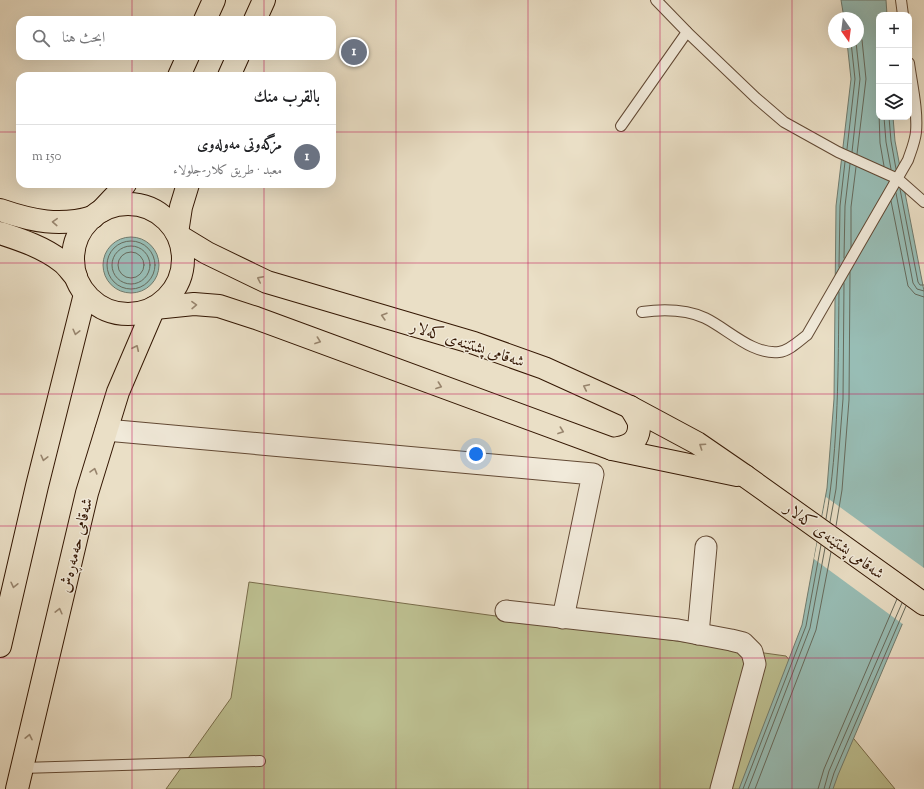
<!DOCTYPE html>
<html lang="ar">
<head>
<meta charset="utf-8">
<style>
	:root { --surface:#fff; --page:#f2f2f2; --text:#202124; --muted:#757577; --line:#e0e0e0; --accent:#8f2418 }
	body { margin:0; font-family:"Sorts Mill Goudy",Amiri,serif; background:var(--page); color:var(--text); direction:rtl }
	.controls { position:absolute; right:12px; top:12px; display:grid; overflow:hidden; border-radius:8px; box-shadow:0 4px 16px #0002 }
	.controls button { width:36px; height:36px; display:grid; place-items:center; padding:0; border:0; border-bottom:1px solid var(--line); background:var(--surface); color:var(--text); font:20px sans-serif }
	.compass { position:absolute; left:828px; top:12px; width:36px; height:36px; border-radius:50%; background:var(--surface); box-shadow:0 4px 16px #0002; rotate:166deg }
	.you { position:absolute; left:476px; top:454px; width:14px; height:14px; margin:-10px; border:3px solid #fff; border-radius:50%; background:#1a73e8; box-shadow:0 0 0 6px #1a73e833 }
	.badge { display:grid; place-items:center; width:26px; height:26px; border-radius:50%; background:var(--accent); color:#fff; font-size:13px; font-weight:700 }
	.pin { position:absolute; translate:-50% -50%; border:2px solid #fff; box-shadow:0 1px 4px #0006 }
	.list { margin:0; padding:0; list-style:none }
	h2 { display:flex; justify-content:space-between; align-items:center; height:52px; margin:0; padding:0 16px; font-size:17px }
	h2 small { font-size:13px; font-weight:400; color:var(--muted) }
	.list li { display:grid; grid-template-columns:26px 1fr auto; gap:12px; align-items:center; box-sizing:border-box; height:64px; padding:0 16px; border-top:1px solid var(--line) }
	.list b { display:block; font-size:15px; white-space:nowrap }
	.list p { margin:0; font-size:13px; white-space:nowrap; color:var(--muted) }
	.list em { font-size:13px; font-style:normal; color:var(--muted) }
	.icon { flex:none; width:22px; height:22px; fill:none; stroke:currentColor; stroke-width:2; stroke-linecap:round; stroke-linejoin:round }
	.map { position:relative; flex:none; width:924px; height:789px; overflow:hidden; direction:ltr }
	.search { position:absolute; background:var(--surface); box-shadow:0 4px 16px #0002; left:16px; top:16px; width:320px; height:44px; display:flex; align-items:center; gap:10px; box-sizing:border-box; padding:0 14px; border-radius:12px; color:var(--muted); font-size:15px }
	.panel { position:absolute; background:var(--surface); box-shadow:0 4px 16px #0002; left:16px; top:72px; width:320px; height:116px; border-radius:12px; direction:rtl }
	.map>svg:first-child { display:block }
</style>
</head>
<body>
<div class="map">
<svg width="924" height="789" viewBox="0 0 924 789">
	<rect width="100%" height="100%" fill="#eadfc6"/>
	<filter id="stains"><feTurbulence type="fractalNoise" baseFrequency=".005" numOctaves="4"/><feColorMatrix values="0 0 0 0 .2 0 0 0 0 .09 0 0 0 0 .02 0 0 0 .5 -.17"/></filter>
	<radialGradient id="worn" r=".72"><stop offset=".6" stop-color="#630" stop-opacity="0"/><stop offset="1" stop-color="#630" stop-opacity=".3"/></radialGradient>
	<path fill="#bdc091" stroke="#786c4a" d="M249,582l537,74 109,133h-729l65,-91z"/>
	<g fill="#98bdb5" stroke="#707b6e">
		<path d="M841,0h45l1,15h-8v102h14l2,24 29,150v282l-86,202 -5,14h-94l63,-164 25,-137 7,-89 2,-193 15,-127 -4,-37h11v-24h-14z"/>
		<circle cx="131" cy="265" r="28"/>
	</g>
	<path fill="#eadfc6" d="M826,497l98,71v10l-20,47 -90,-66z"/>
	<g fill="none" stroke-linecap="round" stroke-linejoin="round">
		<g stroke="#666a5c" stroke-width="1">
			<path d="M879,113l1,30 4,23"/>
			<path d="M884,117l2,25 5,27"/>
			<path d="M889,117l2,24 5,28"/>
			<path d="M847,149l8,-70 -4,-37"/>
			<path d="M852,152l8,-73 -4,-37"/>
			<path d="M857,154l9,-75 -4,-39 -4,-7"/>
			<path d="M900,189l18,93 2,3h4"/>
			<path d="M896,193l17,90 4,6 7,2"/>
			<path d="M891,201l17,85 7,8 9,3"/>
			<circle cx="131" cy="265" r="24"/>
			<circle cx="131" cy="265" r="19"/>
			<path d="M851,248v-41l5,-40"/>
			<circle cx="131" cy="265" r="13"/>
			<path d="M844,258l1,-52 5,-42"/>
			<path d="M839,267l1,-61 5,-44"/>
			<path d="M826,519c13,-75 12,-152 13,-227"/>
			<path d="M830,522l6,-33 7,-90 1,-116"/>
			<path d="M836,526l6,-36 7,-90 1,-128"/>
			<path d="M743,789l63,-163 15,-81"/>
			<path d="M748,789l62,-161 15,-80"/>
			<path d="M755,789l61,-159 15,-78"/>
			<path d="M818,789l6,-20 73,-170"/>
			<path d="M824,789l5,-18 73,-168"/>
			<path d="M829,789l5,-16 72,-167"/>
		</g>
		<defs>
			<g id="service">
				<path d="M656,0l31,32 69,66 28,24 54,30 60,27 26,23"/>
				<path d="M901,0l2,15"/>
				<path d="M621,126l66,-94"/>
				<path d="M642,312c22,-3 43,-3 63,6 23,11 47,37 74,34 10,-1 20,-11 28,-17l101,-175c3,-9 7,-18 8,-28 2,-22 -4,-47 -7,-69"/>
				<path d="M22,768l238,-7"/>
			</g>
			<g id="minor">
				<path d="M106,430l487,44 -30,144"/>
				<path d="M506,611l172,19 53,10 12,3 9,9 3,12 -34,125"/>
				<path d="M698,634l8,-87"/>
			</g>
			<path id="primary" d="M745,476l179,128"/>
			<g id="trunk">
				<path d="M205,20l9,-20"/>
				<path d="M255,20l9,-20"/>
				<path d="M179,76l9,-20"/>
				<path d="M229,76l9,-20"/>
				<circle cx="128" cy="259" r="55"/>
				<path d="M0,210c32,11 60,17 93,7"/>
				<path d="M101,211l17,-18 7,-9"/>
				<path d="M0,233c21,7 43,14 61,28 6,4 10,11 15,16"/>
				<path d="M177,233l4,-26 7,-23"/>
				<path d="M179,236l28,17 60,29 207,61 70,25 86,39 67,36 48,33"/>
				<path d="M155,308l39,-4 25,2 37,12 356,131 125,26"/>
				<path d="M612,449c15,-2 28,-6 27,-25 -1,-5 -6,-12 -9,-17"/>
				<path d="M0,646l37,-160 48,-192"/>
				<path d="M17,789l70,-296 31,-101 36,-84"/>
			</g>
		</defs>
		<use href="#service" stroke="#624934" stroke-width="12"/>
		<use href="#minor" stroke="#624934" stroke-width="23"/>
		<use href="#primary" stroke="#341703" stroke-width="24"/>
		<use href="#trunk" stroke="#341703" stroke-width="24"/>
		<use href="#service" stroke="#f1eada" stroke-width="10"/>
		<use href="#minor" stroke="#f1eada" stroke-width="21"/>
		<use href="#primary" stroke="#eadfc6" stroke-width="22"/>
		<use href="#trunk" stroke="#eadfc6" stroke-width="22"/>
	</g>
	<defs><path id="oneway-chevron" d="M-2-3.5L2.5 0L-2 3.5" fill="none" stroke-width="1.6" stroke-linecap="round" stroke-linejoin="round"/></defs>
	<g stroke="#98856e">
		<use href="#oneway-chevron" transform="translate(55 222) rotate(-177)"/>
		<use href="#oneway-chevron" transform="translate(260 279) rotate(-154)"/>
		<use href="#oneway-chevron" transform="translate(194 305) rotate(-1)"/>
		<use href="#oneway-chevron" transform="translate(384 316) rotate(-164)"/>
		<use href="#oneway-chevron" transform="translate(76 332) rotate(104)"/>
		<use href="#oneway-chevron" transform="translate(318 341) rotate(20)"/>
		<use href="#oneway-chevron" transform="translate(136 348) rotate(-65)"/>
		<use href="#oneway-chevron" transform="translate(439 386) rotate(20)"/>
		<use href="#oneway-chevron" transform="translate(586 387) rotate(-155)"/>
		<use href="#oneway-chevron" transform="translate(561 431) rotate(20)"/>
		<use href="#oneway-chevron" transform="translate(702 446) rotate(-146)"/>
		<use href="#oneway-chevron" transform="translate(44 458) rotate(104)"/>
		<use href="#oneway-chevron" transform="translate(94 471) rotate(-74)"/>
		<use href="#oneway-chevron" transform="translate(14 585) rotate(103)"/>
		<use href="#oneway-chevron" transform="translate(59 611) rotate(-76)"/>
		<use href="#oneway-chevron" transform="translate(29 737) rotate(-78)"/>
	</g>
	<path fill="none" stroke="#c2185b" stroke-width="1" stroke-opacity="0.55" d="M132,0v20M264,0v20M396,0v789M528,0v789M660,0v789M792,0v789M132,56v20M264,56v20M0,132h20M332,132h592M132,184v605M264,184v605M0,263h924M0,394h924M0,526h924M0,658h924"/>
	<g text-anchor="middle" stroke-width="3" stroke-linejoin="round" paint-order="stroke">
		<g font-size="16" fill="#341703" stroke="#f1eada">
			<text transform="translate(468 343) rotate(18)" y="6">شەقامی پشتێنەی کەلار</text>
			<text transform="translate(835 540) rotate(36)" y="6">شەقامی پشتێنەی کەلار</text>
			<text transform="translate(75 545) rotate(-76)" y="6">شەقامی حەمەڕەش</text>
		</g>
	</g>
	<rect width="100%" height="100%" filter="url(#stains)"/>
	<rect width="100%" height="100%" fill="url(#worn)"/>
</svg>
<div class="controls">
<button>+</button>
<button>−</button>
<button><svg class="icon" aria-label="layers" viewBox="0 0 24 24"><path d="M12 4l9 5-9 5-9-5zM3 14l9 5 9-5"/></svg></button>
</div>
<svg class="compass" viewBox="-18 -18 36 36"><path d="M0-13l5 13h-10z" fill="#e53935"/><path d="M0 13l5-13h-10z" fill="#757577"/></svg>
<div class="you"></div>
<div class="pin badge" style="left:354px;top:52px;background:#6b7280">1</div>
<div class="search"><svg class="icon" aria-label="search" viewBox="0 0 24 24"><circle cx="10" cy="10" r="6"/><path d="M15 15l6 6"/></svg>ابحث هنا</div>
<section class="panel">
<h2>بالقرب منك<small></small></h2>
<ul class="list">
<li><span class="badge" style="background:#6b7280">1</span><div><b>مزگەوتی مەولەوی</b><p>معبد · طريق كلار-جلولاء</p></div><em>150 m</em></li>
</ul>
</section>
</div>
</body>
</html>
